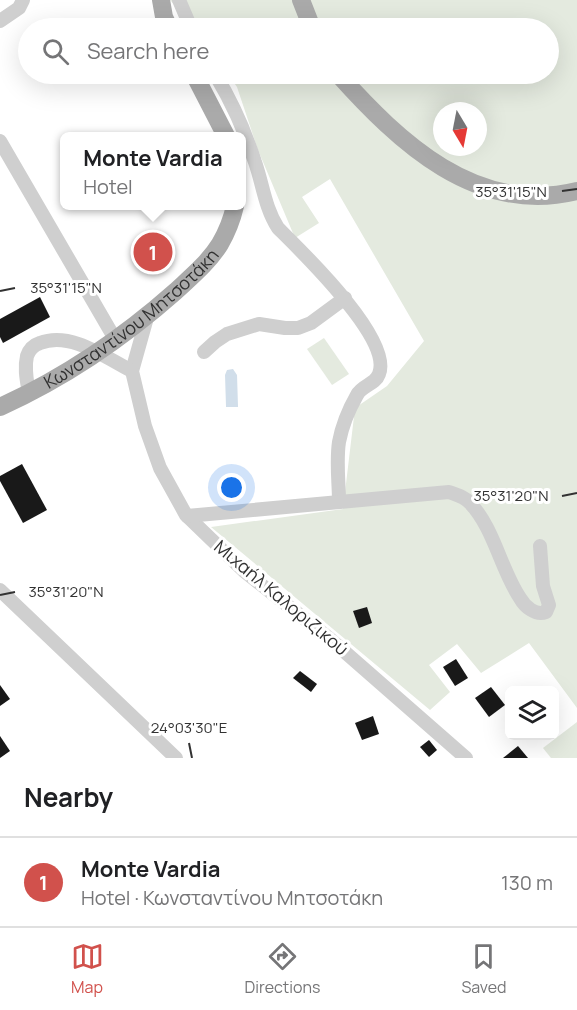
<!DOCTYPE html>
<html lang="en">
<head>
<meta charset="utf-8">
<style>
	:root { --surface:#fff; --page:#f6f6f6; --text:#202124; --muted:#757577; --line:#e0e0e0; --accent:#d1514c }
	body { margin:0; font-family:Manrope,sans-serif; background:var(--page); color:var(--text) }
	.controls { position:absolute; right:18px; bottom:18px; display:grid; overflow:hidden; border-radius:9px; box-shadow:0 6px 24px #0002 }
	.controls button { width:54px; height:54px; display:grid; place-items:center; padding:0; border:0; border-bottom:2px solid var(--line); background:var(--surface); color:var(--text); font:30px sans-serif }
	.compass { position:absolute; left:433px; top:102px; width:54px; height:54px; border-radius:50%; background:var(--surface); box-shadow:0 6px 24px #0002; rotate:170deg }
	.you { position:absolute; left:232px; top:488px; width:21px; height:21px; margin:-15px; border:4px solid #fff; border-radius:50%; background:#1a73e8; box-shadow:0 0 0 9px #1a73e833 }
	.badge { display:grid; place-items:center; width:39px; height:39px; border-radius:50%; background:var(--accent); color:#fff; font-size:20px; font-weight:700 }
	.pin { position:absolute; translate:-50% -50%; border:3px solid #fff; box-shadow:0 2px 6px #0006 }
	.popup { position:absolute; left:60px; top:132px; width:186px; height:78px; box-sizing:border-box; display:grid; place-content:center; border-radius:9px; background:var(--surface); filter:drop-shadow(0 2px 4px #0005); font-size:20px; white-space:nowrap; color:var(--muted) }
	.popup b { font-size:22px; color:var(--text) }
	.popup::after { content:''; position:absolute; left:50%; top:100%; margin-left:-12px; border:12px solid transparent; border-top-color:var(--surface) }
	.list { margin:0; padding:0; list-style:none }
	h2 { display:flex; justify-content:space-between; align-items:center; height:78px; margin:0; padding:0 24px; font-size:26px }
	h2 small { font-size:20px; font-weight:400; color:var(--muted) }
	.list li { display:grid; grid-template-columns:39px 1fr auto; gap:18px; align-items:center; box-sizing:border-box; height:90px; padding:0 24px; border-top:2px solid var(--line) }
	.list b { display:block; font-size:22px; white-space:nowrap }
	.list p { margin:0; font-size:20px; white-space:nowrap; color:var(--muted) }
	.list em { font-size:20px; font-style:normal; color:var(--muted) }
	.icon { flex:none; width:33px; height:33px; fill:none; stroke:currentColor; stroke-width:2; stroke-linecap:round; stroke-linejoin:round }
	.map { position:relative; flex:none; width:577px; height:758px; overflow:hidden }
	.search { position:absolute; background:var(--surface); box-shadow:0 6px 24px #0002; left:18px; right:18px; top:18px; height:66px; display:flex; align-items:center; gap:15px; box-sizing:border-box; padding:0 21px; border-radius:33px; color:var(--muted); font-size:22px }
	.sheet { height:168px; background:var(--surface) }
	nav { display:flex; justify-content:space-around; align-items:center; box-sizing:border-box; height:84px; border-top:2px solid var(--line); background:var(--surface); font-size:16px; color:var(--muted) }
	nav a { display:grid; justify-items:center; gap:3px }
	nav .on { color:var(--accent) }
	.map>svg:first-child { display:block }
</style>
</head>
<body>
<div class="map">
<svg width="577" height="758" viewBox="0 0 577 758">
	<rect width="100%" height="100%" fill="#fff"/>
	<g fill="#e4eadf" fill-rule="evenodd">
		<path d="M170,0h407v708l-48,-65 -48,30 -24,-29 -28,21 21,27 -20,18 -219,-183 132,-18 12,-101 32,-22 37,-45 -94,-162 -28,18 17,26 -24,15 -37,-88 -21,-63 -9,-13h320v-46h-353zM442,111h36v36h-36z"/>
		<path d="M324,338l25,36 -17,11 -25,-36z"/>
		<path d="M577,722v36h-26l-8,-10z"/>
	</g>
	<path fill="#d1deea" d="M233,369l4,6 1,32h-12l-1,-32 2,-5z"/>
	<g fill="#191919">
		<path d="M40,297l10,20 -47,26 -3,-6v-18z"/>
		<path d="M22,464l25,46 -24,13 -23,-42v-5z"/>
		<path d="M367,607l5,16 -13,5 -6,-17z"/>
		<path d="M456,659l12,19 -13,8 -12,-19z"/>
		<path d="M300,671l17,13 -6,8 -18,-14z"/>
		<path d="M0,685l10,14 -10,7z"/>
		<path d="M491,687l14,18 -16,12 -14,-19z"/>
		<path d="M373,716l6,18 -17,6 -7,-17z"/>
		<path d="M0,736l10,15 -10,7z"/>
		<path d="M429,740l8,10 -8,7 -9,-10z"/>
		<path d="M518,746l10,12h-25z"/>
	</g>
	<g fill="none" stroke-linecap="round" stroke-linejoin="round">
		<g stroke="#cfcfcf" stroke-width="14">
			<path d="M179,0l12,28"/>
			<path d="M0,21l19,-13 4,-8"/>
			<path d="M215,74c17,28 30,57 40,88 8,23 10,46 23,66 24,24 115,111 101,146 -4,11 -17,11 -22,21 -8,14 -15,31 -18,47 -3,19 0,41 0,60"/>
			<path d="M0,141l115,198"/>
			<path d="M148,314l-16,57 13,55 15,42 26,47 58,56 86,68 136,119"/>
			<path d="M204,352l11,-10 12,-8 32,-10 26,4h13l13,-5 34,-25"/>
			<path d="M29,394c-2,-13 -5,-25 -2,-38 2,-6 7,-11 13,-13 30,-12 65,14 92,28"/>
			<path d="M187,516l262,-24c8,3 16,5 21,11 24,25 31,67 50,95 5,9 16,18 26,14l3,-7 -6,-19 -3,-40"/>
			<path d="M0,590l176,168"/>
		</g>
		<g stroke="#aaa" stroke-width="18">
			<path d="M161,0l3,17 5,11"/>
			<path d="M301,0l11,28"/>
			<path d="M194,74l32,62"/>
			<path d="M338,74c61,68 138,142 239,117"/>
			<path id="s1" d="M0,407c64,-29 123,-69 176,-116 15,-14 33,-29 44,-47 7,-12 12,-25 15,-38"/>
		</g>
	</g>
	<path fill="none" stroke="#323232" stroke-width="2" d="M562,191l15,-2M0,291l15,-3M562,496l15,-3M0,595l15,-3M189,743l3,15"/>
	<g text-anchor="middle" stroke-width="6" stroke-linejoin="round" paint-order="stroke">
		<g font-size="18" fill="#323232" stroke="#fff">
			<text dy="6" stroke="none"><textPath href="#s1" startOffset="159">Κωνσταντίνου Μητσοτάκη</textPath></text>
			<text transform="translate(281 598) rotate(40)" y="6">Μιχαήλ Καλοριζικού</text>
		</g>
	</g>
	<g font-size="15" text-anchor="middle" fill="#323232" stroke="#fff" stroke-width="6" stroke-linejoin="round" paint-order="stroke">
		<text x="511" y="197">35°31'15"N</text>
		<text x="66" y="293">35°31'15"N</text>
		<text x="511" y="501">35°31'20"N</text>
		<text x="66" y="597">35°31'20"N</text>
		<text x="189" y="733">24°03'30"E</text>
	</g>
</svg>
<div class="controls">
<button><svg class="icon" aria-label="layers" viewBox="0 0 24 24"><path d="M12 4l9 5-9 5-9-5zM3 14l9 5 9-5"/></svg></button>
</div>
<svg class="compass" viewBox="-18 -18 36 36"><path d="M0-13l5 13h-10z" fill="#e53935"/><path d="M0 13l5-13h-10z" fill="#757577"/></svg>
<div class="you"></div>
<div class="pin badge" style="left:153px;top:252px">1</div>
<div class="popup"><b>Monte Vardia</b>Hotel</div>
<div class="search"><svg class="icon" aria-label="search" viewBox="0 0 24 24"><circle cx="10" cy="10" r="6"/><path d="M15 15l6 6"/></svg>Search here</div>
</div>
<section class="sheet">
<h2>Nearby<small></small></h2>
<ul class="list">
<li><span class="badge">1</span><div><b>Monte Vardia</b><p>Hotel · Κωνσταντίνου Μητσοτάκη</p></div><em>130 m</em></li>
</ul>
</section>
<nav>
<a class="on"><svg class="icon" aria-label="map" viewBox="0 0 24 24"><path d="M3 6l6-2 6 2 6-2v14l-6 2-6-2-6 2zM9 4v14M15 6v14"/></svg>Map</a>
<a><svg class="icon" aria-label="directions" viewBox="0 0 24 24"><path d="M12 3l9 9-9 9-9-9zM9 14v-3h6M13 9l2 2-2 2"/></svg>Directions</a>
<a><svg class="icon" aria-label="saved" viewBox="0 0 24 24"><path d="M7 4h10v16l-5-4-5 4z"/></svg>Saved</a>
</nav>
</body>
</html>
